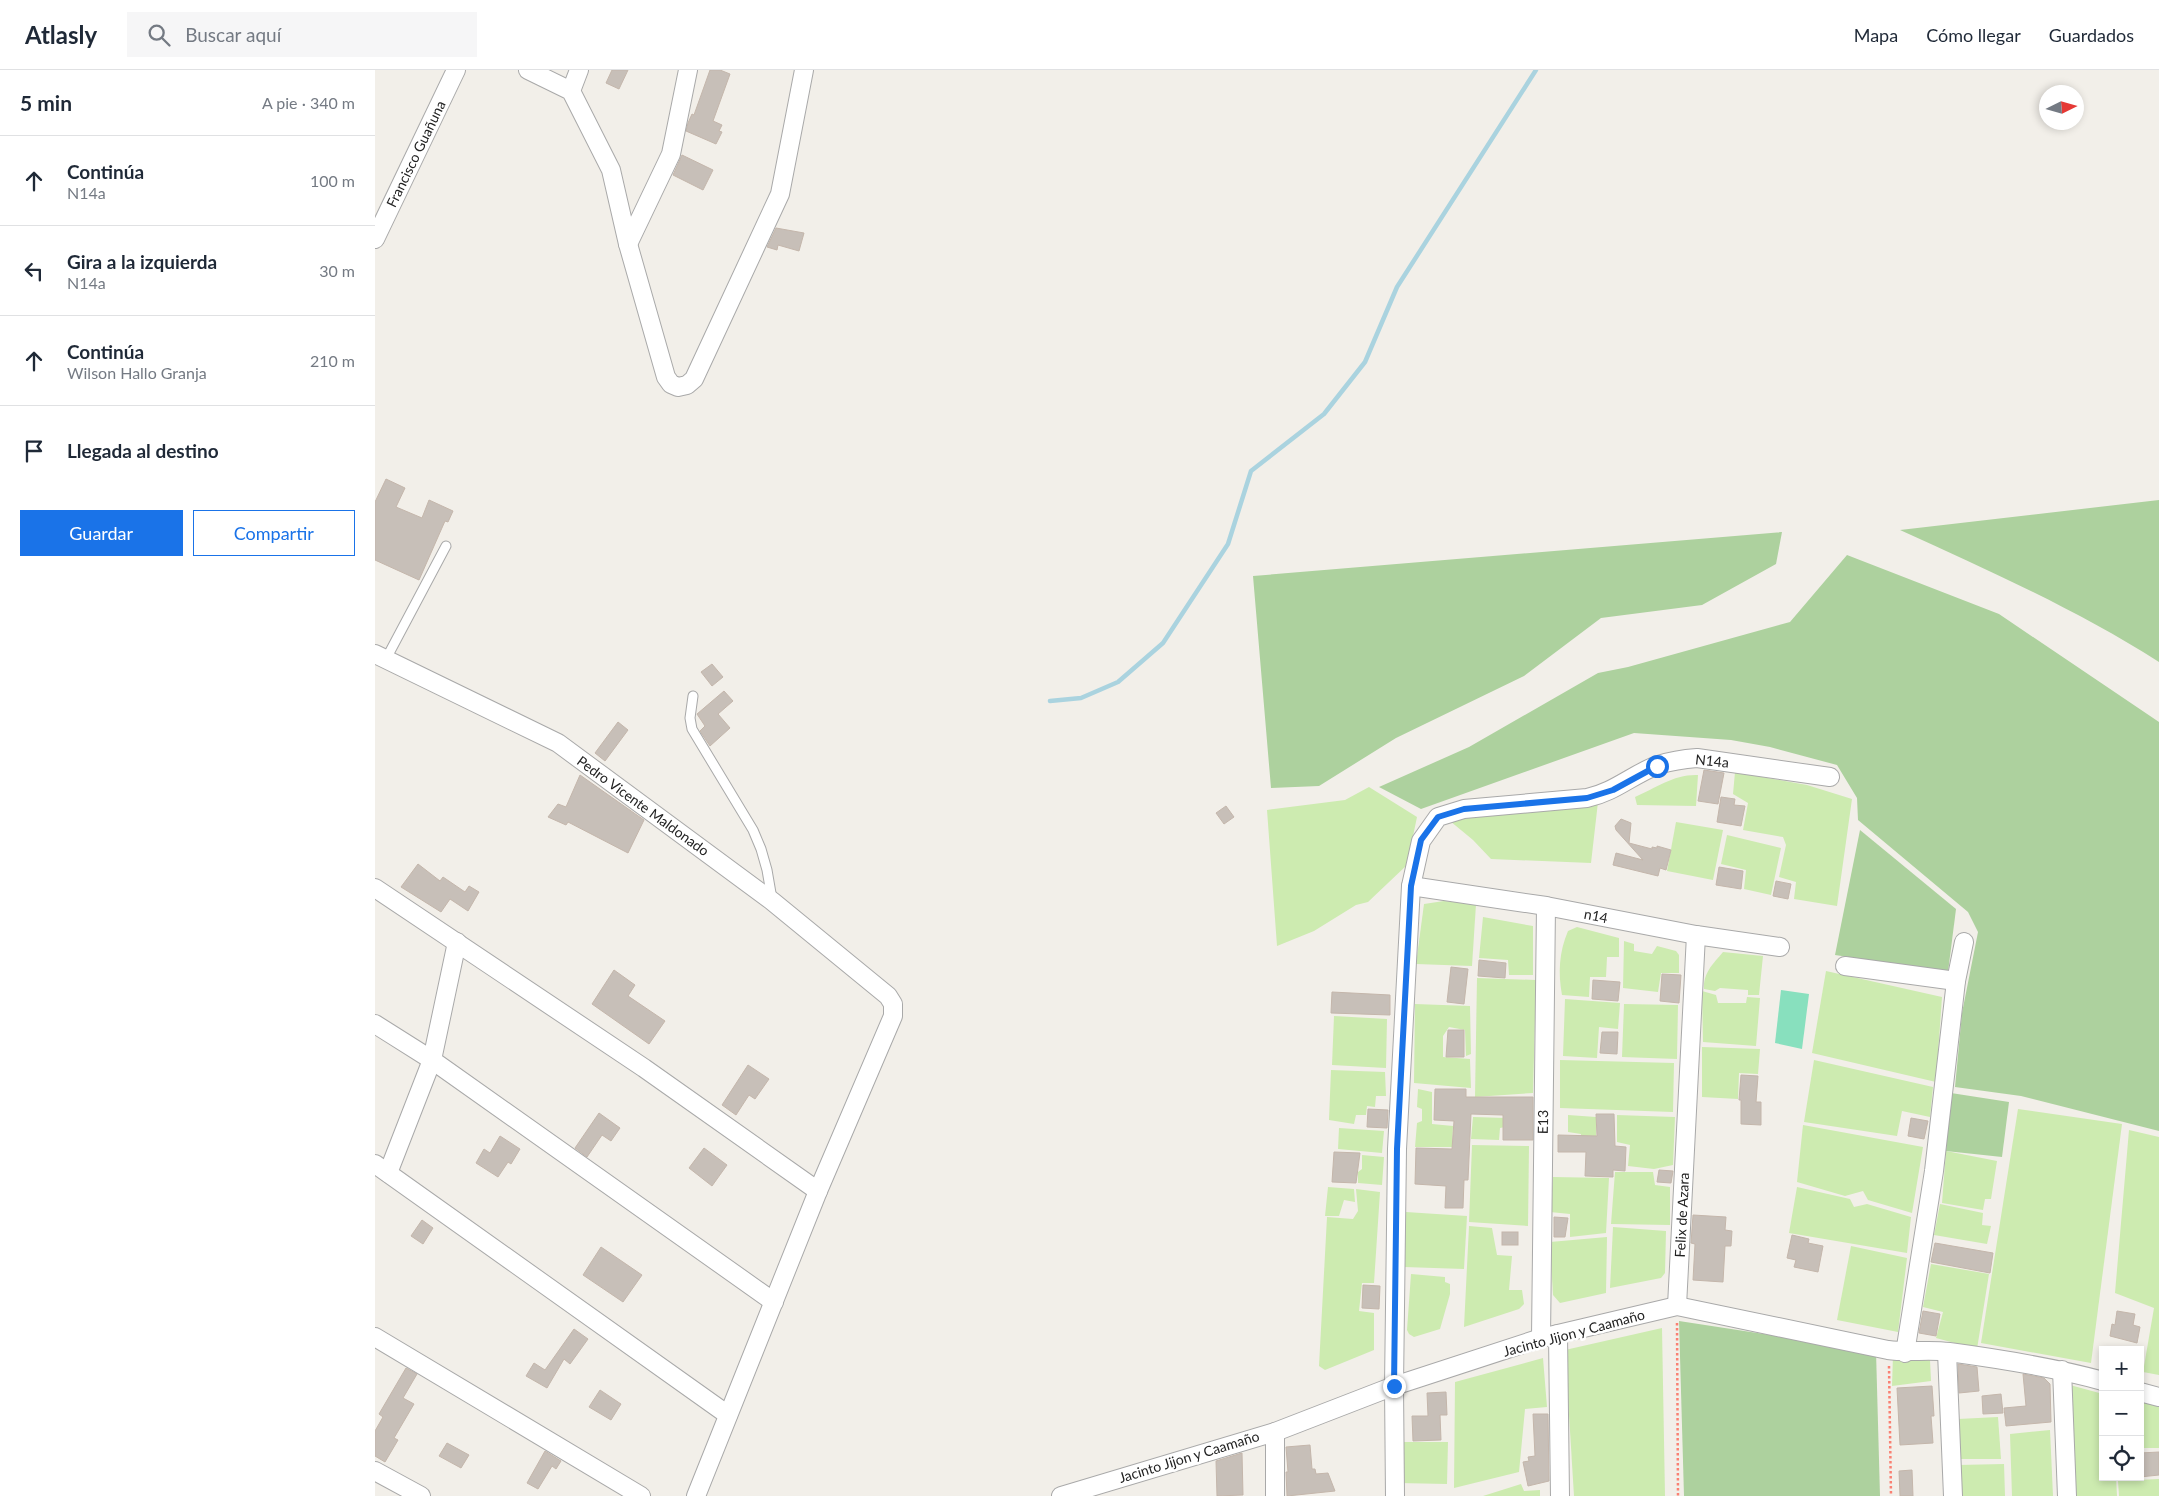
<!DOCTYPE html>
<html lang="es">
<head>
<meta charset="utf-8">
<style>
	:root { --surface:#fff; --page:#f6f6f7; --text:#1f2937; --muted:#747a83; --line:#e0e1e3; --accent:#1a73e8 }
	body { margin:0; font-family:Lato,sans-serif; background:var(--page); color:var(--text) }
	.controls { position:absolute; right:15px; bottom:15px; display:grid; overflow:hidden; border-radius:0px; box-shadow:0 2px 8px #0003 }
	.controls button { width:45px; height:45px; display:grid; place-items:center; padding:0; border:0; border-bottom:1px solid var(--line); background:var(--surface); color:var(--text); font:25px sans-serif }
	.compass { position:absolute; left:1664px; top:15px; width:45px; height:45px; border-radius:50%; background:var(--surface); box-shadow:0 2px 8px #0003; rotate:85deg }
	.stop { position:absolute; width:15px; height:15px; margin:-11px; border:4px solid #1a73e8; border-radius:50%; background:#fff }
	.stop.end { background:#1a73e8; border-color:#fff; box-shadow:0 1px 5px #0008 }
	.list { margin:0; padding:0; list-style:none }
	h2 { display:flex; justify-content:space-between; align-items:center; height:65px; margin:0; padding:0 20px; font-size:21px }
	h2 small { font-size:16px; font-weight:400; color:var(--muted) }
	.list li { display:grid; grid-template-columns:32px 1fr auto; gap:15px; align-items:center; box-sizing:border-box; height:90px; padding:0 20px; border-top:1px solid var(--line) }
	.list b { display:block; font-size:19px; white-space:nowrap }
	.list p { margin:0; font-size:16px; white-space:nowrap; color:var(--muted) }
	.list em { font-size:16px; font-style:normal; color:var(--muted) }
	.actions { display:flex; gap:10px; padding:15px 20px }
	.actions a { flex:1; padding:11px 0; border:1px solid var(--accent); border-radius:0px; text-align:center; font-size:18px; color:var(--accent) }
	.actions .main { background:var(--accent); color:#fff }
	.icon { flex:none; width:28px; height:28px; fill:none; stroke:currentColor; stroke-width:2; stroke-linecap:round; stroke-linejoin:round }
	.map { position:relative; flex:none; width:1784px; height:1426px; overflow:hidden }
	header { display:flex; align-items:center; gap:30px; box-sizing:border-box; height:70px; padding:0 25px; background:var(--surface); border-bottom:1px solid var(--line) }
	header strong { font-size:24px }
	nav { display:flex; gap:28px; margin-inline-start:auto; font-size:18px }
	.search { width:350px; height:45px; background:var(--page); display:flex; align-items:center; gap:12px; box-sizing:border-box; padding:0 18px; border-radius:0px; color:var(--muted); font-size:19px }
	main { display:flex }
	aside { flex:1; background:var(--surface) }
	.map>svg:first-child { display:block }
</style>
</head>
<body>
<header>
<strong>Atlasly</strong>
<div class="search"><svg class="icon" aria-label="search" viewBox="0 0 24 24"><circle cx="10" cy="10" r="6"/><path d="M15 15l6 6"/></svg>Buscar aquí</div>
<nav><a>Mapa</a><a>Cómo llegar</a><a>Guardados</a></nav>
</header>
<main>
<aside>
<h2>5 min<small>A pie · 340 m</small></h2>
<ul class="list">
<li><svg class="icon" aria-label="ahead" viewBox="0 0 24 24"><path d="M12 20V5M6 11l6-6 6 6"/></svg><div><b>Continúa</b><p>N14a</p></div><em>100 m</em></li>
<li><svg class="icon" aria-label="left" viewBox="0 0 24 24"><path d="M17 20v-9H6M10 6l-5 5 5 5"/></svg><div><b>Gira a la izquierda</b><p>N14a</p></div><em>30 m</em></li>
<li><svg class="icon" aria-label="ahead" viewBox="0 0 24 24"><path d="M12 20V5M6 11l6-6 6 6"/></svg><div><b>Continúa</b><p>Wilson Hallo Granja</p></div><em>210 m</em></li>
<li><svg class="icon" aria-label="arrive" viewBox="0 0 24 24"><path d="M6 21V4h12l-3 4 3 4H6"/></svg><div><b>Llegada al destino</b></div></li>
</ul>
<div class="actions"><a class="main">Guardar</a><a>Compartir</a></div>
</aside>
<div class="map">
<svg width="1784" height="1426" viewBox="0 0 1784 1426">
	<rect width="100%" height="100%" fill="#f2efe9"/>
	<g fill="#cdebb0">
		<path d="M1360,702l72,13 45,14 -15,107 -43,-7 2,-17 -17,-5 7,-32 -3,-8 -40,-7 5,-27 -15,-9z"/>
		<path d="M1323,705l-2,31 -59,-1 -2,-8c21,-9 39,-23 63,-22z"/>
		<path d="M994,717l48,30 -10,48 -39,37 -12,3 -42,26 -37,15 -10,-136 78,-10z"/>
		<path d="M1223,732l-7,61 -100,-4 -18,-19 -23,-19 81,-14z"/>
		<path d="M1301,752l47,8 -10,50 -46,-9z"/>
		<path d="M1352,765l54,13 -10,47 -27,-6 2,-19 -25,-6z"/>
		<path d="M1069,831l32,3 -4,62 -56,-2 8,-60z"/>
		<path d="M1108,847l50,9v49h-24l-1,-15 -29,-2z"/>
		<path d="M1202,857l42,11v19h-12l-1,20h-16l-1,20 -27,-2c-4,-22 -3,-43 6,-64z"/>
		<path d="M1249,871l10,3v7l18,3 5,-8 19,5 3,4v18h-18l-3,19 -35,-4z"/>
		<path d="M1348,882l40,4 -4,39h-11v-5l-28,-2 -5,3 -11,-2c-1,-16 9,-25 19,-37z"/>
		<path d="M1451,901l116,26 -6,85 -124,-29z"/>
		<path d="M1102,908l59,2 -3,113 -58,4z"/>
		<path d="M1327,921l14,4 2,8h28l1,-6 13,1 -4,48 -53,-4z"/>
		<path d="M1190,929l55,4 -2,26 -19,-2 -2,31 -34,-2z"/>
		<path d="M1040,934l55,2 1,48 -5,2 -1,-26 -16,-3 -6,9v21l27,2 1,29 -57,-5z"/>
		<path d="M1249,934l54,1 -1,54 -55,-2z"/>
		<path d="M959,946l53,3 -1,49 -54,-3z"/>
		<path d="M1327,977l58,2 -2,25 -19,-1 -1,26 -36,-2z"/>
		<path d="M1185,990l114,3 -1,49 -113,-4z"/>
		<path d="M1439,990l119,27 -3,30 -28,-6 -5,25 -93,-14z"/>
		<path d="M956,1000l54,2 1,24h-10l-1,11 -8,-1 -1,9h-10l-2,9 -25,-4z"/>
		<path d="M1043,1019l14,3v32l21,2 -1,21h-37l2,-24 5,-2v-12l-5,-2z"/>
		<path d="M1643,1039l104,15 -31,239 -110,-20z"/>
		<path d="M1193,1045l28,2v23h-15v-6l-13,-2z"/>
		<path d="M1242,1045l58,2 -2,48 -19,4 -26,-3 2,-21 -13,-3z"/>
		<path d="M1098,1047l33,1 -1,9 -5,1 -1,12 -28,-1z"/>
		<path d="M1428,1055l120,22 -11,66 -44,-13 -5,-9 -18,5 -48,-14z"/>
		<path d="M964,1058l45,3 -2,22 -44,-4z"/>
		<path d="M1754,1060l30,7v238l-16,-3 11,-64 -39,-15z"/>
		<path d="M1097,1075l57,1 -1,80 -59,-4z"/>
		<path d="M1571,1081l51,10 -6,38h-6l-2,11 -41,-7z"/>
		<path d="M987,1085l22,2 -2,28 -24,-2v-11l4,-3z"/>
		<path d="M1240,1102h38l2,13 15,2v38l-59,-1z"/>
		<path d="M1178,1107l56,1 -3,55 -36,4v-23l-20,-2z"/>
		<path d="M953,1117l26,2 1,13 -11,-2 -5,16h-14z"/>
		<path d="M1422,1117l53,12 4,8 13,-3 44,13 -4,36 -118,-20z"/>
		<path d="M981,1119l24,3 -6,91h-12l-3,28 15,2v37l-49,20 -6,-4 8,-149 26,2 5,-8z"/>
		<path d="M1565,1134l43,9 -1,12 9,1 -4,18 -53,-9z"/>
		<path d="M1031,1142l61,4 -3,53 -60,-2z"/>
		<path d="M1094,1156l23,2 5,27 15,1 -3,34h13l2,14 -5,5 -55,18z"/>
		<path d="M1238,1157l53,4 -1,42 -4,5 -51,10z"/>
		<path d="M1232,1167l-1,56 -46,10 -7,-8 -3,-53z"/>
		<path d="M1476,1176l56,12 -9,74 -61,-12z"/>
		<path d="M1556,1194l58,10 -12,75 -41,-11 7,-26 -20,-5z"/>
		<path d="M1036,1204l34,3v5l5,2v10l-10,35 -26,8 -5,-3 -2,-4z"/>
		<path d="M1287,1258l3,168h-91l-9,-146z"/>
		<path d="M1518,1284l37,6 1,21 -39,5z"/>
		<path d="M1168,1288l4,49 -22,2 -6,63 -65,16 1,-106z"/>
		<path d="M1695,1315l33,9v83h13l1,19h-44z"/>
		<path d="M1765,1331l19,4v43h-19z"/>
		<path d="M1623,1347l3,42h-40l-3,-40z"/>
		<path d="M1675,1360l3,66h-41l-2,-62z"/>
		<path d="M1023,1372h50l-1,42 -49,-1z"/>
		<path d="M1629,1394l1,32h-47v-31z"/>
		<path d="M1784,1409v17h-40l-1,-15z"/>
		<path d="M1146,1414l3,7 16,-1v6h-57z"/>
	</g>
	<g fill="#add19e">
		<path d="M1784,430v162c-82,-52 -171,-92 -259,-132z"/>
		<path d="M1407,462l-6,32 -74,41 -101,13 -77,58 -128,62 -77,48 -48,2 -18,-212z"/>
		<path d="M1472,485l152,59 160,108v409l-138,-35 -66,-9 7,-74 16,-81 -10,-20 -110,-92 -1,-22 -20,-33 -67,-18 -39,-7 -97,-7 -213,76 -42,-22 90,-40 129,-74 30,-6 162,-45z"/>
		<path d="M1485,760l96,79 -8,63 -113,-17z"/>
		<path d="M1576,1023l58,9 -7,55 -56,-6z"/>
		<path d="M1304,1251l197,30 4,145h-196z"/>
	</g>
	<path fill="#88e0be" d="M1406,920l28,4 -7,55 -27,-6z"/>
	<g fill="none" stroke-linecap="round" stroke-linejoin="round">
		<path stroke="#aad3df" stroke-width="4.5" d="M675,631l31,-3 37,-16 45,-39 65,-99 23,-73 73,-57 41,-52 32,-75 139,-217"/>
	</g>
	<g fill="#c7bfb8" stroke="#c4b6ab">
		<path d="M237,0h16l-9,19 -13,-6z"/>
		<path d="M335,0h10l10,4 -17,47 9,4 -3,6 3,1 -6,12 -30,-13 2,-8 4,-9 2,1z"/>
		<path d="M307,85l31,15 -10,20 -30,-15z"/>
		<path d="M401,158l28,5 -5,18 -21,-6 -1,5 -10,-3z"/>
		<path d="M11,409l19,9 -9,19 26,11 7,-18 24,11 -5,11 -3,-1 -26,59 -44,-20v-58z"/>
		<path d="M337,594l11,13 -11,9 -11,-14z"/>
		<path d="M349,621l9,10 -15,13 12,14 -20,18 -10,-15 5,-5 -8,-12z"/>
		<path d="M243,652l10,8 -23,31 -10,-8z"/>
		<path d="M1329,700l20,3 -6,31 -20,-3z"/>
		<path d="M205,705l64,45 -16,33 -60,-31 -2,3 -18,-8 10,-13 8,3z"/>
		<path d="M1346,727l14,2 -1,6 11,1 -4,20 -24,-4z"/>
		<path d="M851,736l8,11 -10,7 -8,-11z"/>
		<path d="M1246,749l10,4 -2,20 23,6v-2l5,1v-2l14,4 -5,20 -6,-2 -2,8 -45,-11 3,-12 27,7 -27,-30 -1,-4z"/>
		<path d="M43,794l22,17 3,-4 22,15 4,-6 10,6 -11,19 -18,-12 -9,13 -40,-25z"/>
		<path d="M1344,797l24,4 -2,18 -25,-4z"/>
		<path d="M1401,811l15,3 -3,15 -15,-3z"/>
		<path d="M1104,890l27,3 -1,15 -27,-2z"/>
		<path d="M1076,897l17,2 -4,35 -17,-2z"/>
		<path d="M239,900l21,15 -7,11 37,25 -16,23 -57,-40z"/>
		<path d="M1287,904l19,1 -2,28 -19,-2z"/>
		<path d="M1218,910l27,2 -2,19 -26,-2z"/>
		<path d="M957,922l58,3v20l-59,-2z"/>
		<path d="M1073,960h16v27h-18z"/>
		<path d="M1227,962h16l-1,22 -17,-1z"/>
		<path d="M373,995l21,14 -14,20 -6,-4 -13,20 -14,-10z"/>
		<path d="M1366,1005l17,1 -2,26h5v23l-20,-1v-24h-2z"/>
		<path d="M1060,1019h31v8h67v43h-30v-25l-32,-1 -3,66h-4l-1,28h-18l1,-22 -31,-2 1,-36 36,1 2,-28 -20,-1z"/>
		<path d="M993,1039l20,1 -1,18 -20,-1z"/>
		<path d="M224,1043l21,15 -9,13 -9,-6 -15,22 -12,-9z"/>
		<path d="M1221,1044h18l1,32 11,1 -1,24 -12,-1v7l-28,-1 1,-24h-28v-17l39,1z"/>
		<path d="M1536,1048l17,3 -4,18 -16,-3z"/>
		<path d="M125,1066l20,13 -9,15 -3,-2 -10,15 -22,-14 8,-14 6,4z"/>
		<path d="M329,1078l23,17 -15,21 -23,-18z"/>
		<path d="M959,1082l26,1 -4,30 -24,-1z"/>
		<path d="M1284,1100l14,1 -2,12 -14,-1z"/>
		<path d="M1318,1145l33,2 -1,13 7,1 -1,15h-6l-2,36 -30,-2 2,-36 -4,-1z"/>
		<path d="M1179,1147l14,1 -3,19h-11z"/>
		<path d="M47,1150l11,8 -10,16 -12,-8z"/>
		<rect x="1127" y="1162" width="16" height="13"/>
		<path d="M1417,1165l17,4 -1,4 15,3 -5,26 -24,-5 2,-7 -9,-2z"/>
		<path d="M1560,1173l58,10 -3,20 -59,-11z"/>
		<path d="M226,1177l41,28 -19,27 -40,-27z"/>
		<path d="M988,1215l17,1 -1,23 -17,-1z"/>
		<path d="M1548,1241l17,3 -4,22 -17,-3z"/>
		<path d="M1742,1241l18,3 -2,11 7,2 -3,16 -27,-7 2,-12 3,1z"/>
		<path d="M199,1259l14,10 -18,25 -6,-5 -17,29 -21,-12 8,-13 11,7z"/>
		<path d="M1583,1294l19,3 2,24 -20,2z"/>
		<path d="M31,1298l11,6 -14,24 11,6 -20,34 4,2 -13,22 -10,-6v-25l8,-14 -4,-3z"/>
		<path d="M1648,1304l21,4 6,6 1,38 -45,4 -2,-18 22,-2z"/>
		<path d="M1557,1316l2,30h-3l2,27 -33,2 -3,-57z"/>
		<path d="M225,1320l21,14 -10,16 -22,-13z"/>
		<path d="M1071,1322l1,23h-7l1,25 -28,1 -1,-25h16l-1,-23z"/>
		<path d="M1626,1324l2,19 -20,1 -1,-18z"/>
		<path d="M1158,1344h15l1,67 -21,5 -5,-24 6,-1 -1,-4 7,-1z"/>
		<path d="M72,1373l22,12 -8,13 -22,-12z"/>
		<path d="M935,1375l2,24h3l1,5 12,-1 7,18 -48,5 -1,-24h2l-2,-25z"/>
		<path d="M170,1381l16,10 -5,8 -4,-3 -14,23 -11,-6z"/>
		<path d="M1784,1382v23l-19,2v-24z"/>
		<path d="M867,1383l1,42 -26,1 -1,-35z"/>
		<path d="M1537,1400l1,26h-13l-1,-25z"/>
	</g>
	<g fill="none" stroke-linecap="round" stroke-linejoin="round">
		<defs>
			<g id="service">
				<path d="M11,589l60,-113"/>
				<path d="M318,626l-3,22 2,11 61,101 8,19 6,21 5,29"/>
			</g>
			<g id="minor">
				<path d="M153,0l43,21 40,79 17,74 38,133 5,7 7,3 9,-2 7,-6 86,-185 24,-124"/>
				<path d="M196,21l8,-21"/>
				<path d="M0,169l81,-169"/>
				<path d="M253,174l43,-90 17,-84"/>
				<path d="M0,584l183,89 214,158 116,95 5,8v12l-75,175 -122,305"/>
				<path d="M1036,816l135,20 150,29 84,12"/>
				<path d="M0,818l269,180 174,123"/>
				<path d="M1470,896l111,15"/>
				<path d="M0,954l57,36 342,242"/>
				<path d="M0,1094l353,251"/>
				<path d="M13,1103l44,-113 25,-118"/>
				<path d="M1302,1236l19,-371"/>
				<path d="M1183,1264l2,162"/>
				<path d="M0,1267l266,159"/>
				<path d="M1166,1268l5,-432"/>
				<path d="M1572,1282l6,144"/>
				<path d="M1530,1283l29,-182 22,-190 8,-39"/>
				<path d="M1687,1300l5,126"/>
				<path d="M1765,1322l19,5"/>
				<path d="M900,1362v64"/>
				<path d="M0,1401l46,25"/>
				<path d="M686,1426l214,-64 119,-46 147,-48 136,-32 211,44c21,3 41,-1 61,2 52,7 104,15 154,29"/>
				<path d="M1020,1426l-1,-110 3,-237 14,-263 10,-45 17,-24 26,-8 123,-11c28,-6 46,-24 71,-33 13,-4 26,-6 39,-7l133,19"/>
			</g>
		</defs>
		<use href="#service" stroke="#a9a9a9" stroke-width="11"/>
		<use href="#minor" stroke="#a9a9a9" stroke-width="20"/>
		<g stroke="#fa8072" stroke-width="2.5" stroke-dasharray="2.5 2.5" stroke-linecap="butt">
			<path d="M1302,1253l1,173"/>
			<path d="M1514,1296l2,130"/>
		</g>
		<use href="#service" stroke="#fff" stroke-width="9"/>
		<use href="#minor" stroke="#fff" stroke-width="18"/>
	</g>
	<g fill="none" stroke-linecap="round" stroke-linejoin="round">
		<path stroke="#1a73e8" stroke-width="6" d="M1019,1316l3,-237 14,-263 10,-46 17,-23 26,-8 123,-11 26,-8 44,-24"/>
	</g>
	<g text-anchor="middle" stroke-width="5" stroke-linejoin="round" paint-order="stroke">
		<g font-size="14" fill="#222" stroke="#fff">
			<text transform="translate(41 84) rotate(-64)" y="5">Francisco Guañuna</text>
			<text transform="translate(1337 691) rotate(6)" y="5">N14a</text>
			<text transform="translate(268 736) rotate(36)" y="5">Pedro Vicente Maldonado</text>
			<text transform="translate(1221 846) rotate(11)" y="5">n14</text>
			<text transform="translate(1168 1052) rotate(-89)" y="5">E13</text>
			<text transform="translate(1307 1145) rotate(-87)" y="5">Felix de Azara</text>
			<text transform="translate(1199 1263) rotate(-15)" y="5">Jacinto Jijon y Caamaño</text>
			<text transform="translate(814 1387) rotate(-17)" y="5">Jacinto Jijon y Caamaño</text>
		</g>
	</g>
</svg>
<div class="controls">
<button>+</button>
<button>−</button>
<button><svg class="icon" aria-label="locate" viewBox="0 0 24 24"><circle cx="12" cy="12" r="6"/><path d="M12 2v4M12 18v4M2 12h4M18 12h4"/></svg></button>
</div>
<svg class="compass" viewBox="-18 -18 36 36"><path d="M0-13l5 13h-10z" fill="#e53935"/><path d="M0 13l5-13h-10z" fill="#747a83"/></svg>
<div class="stop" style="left:1282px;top:696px"></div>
<div class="stop end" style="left:1019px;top:1316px"></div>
</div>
</main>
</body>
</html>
